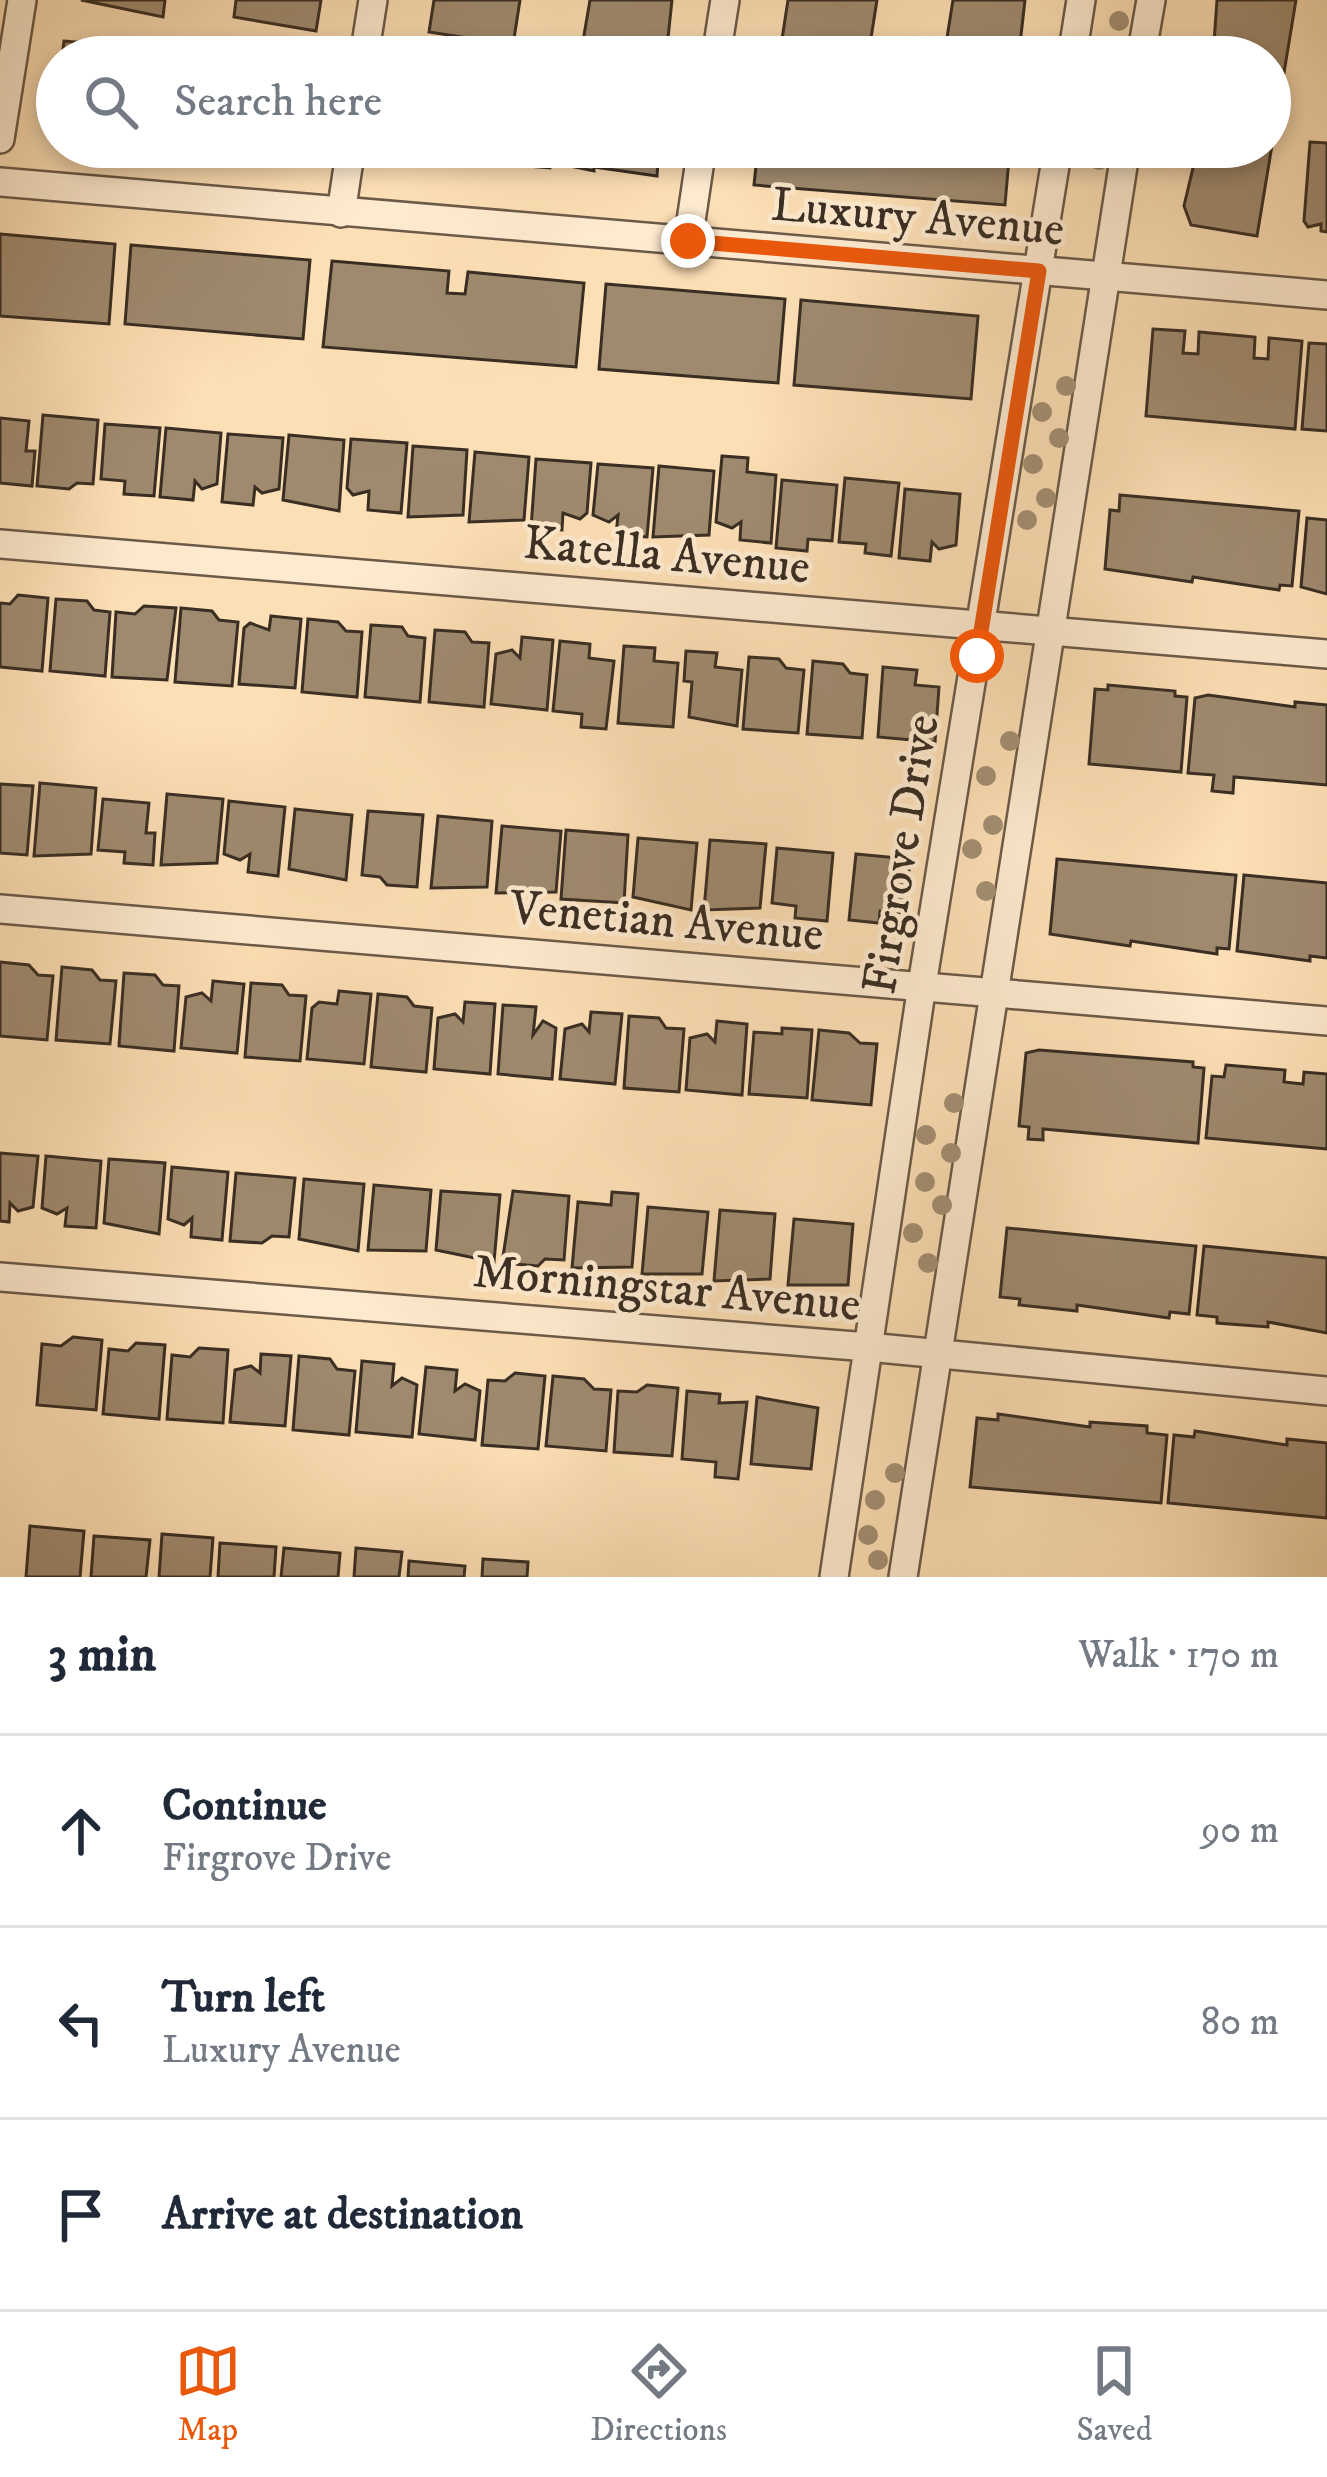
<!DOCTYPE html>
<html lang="en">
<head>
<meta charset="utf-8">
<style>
	:root { --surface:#fff; --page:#f6f6f7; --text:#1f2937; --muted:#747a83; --line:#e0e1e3; --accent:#ea580c }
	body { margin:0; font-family:"IM FELL DW Pica",serif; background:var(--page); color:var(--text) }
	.stop { position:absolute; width:36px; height:36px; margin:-27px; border:9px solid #ea580c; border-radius:50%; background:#fff }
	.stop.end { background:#ea580c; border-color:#fff; box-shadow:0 3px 12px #0008 }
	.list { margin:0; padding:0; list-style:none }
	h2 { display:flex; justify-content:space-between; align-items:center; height:156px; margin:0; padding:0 48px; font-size:51px }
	h2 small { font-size:39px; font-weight:400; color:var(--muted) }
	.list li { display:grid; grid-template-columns:78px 1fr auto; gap:36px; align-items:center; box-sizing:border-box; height:192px; padding:0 48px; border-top:3px solid var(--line) }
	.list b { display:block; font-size:45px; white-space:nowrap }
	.list p { margin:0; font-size:39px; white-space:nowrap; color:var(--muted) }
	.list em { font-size:39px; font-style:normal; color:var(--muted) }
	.icon { flex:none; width:66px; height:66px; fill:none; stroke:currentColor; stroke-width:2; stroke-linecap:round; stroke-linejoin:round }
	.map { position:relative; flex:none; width:1327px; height:1577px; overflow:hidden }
	.search { position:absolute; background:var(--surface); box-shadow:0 6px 18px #0003; left:36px; right:36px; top:36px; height:132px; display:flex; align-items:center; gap:30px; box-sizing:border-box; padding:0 42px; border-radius:66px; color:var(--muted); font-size:45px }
	.sheet { height:732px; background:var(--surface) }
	nav { display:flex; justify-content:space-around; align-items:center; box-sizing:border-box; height:168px; border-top:3px solid var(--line); background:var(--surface); font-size:33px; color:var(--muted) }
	nav a { display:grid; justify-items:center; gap:6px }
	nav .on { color:var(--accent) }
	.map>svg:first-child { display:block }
</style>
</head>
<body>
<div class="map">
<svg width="1327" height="1577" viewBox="0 0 1327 1577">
	<rect width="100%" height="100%" fill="#fddfb5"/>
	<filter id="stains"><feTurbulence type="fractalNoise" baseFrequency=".00167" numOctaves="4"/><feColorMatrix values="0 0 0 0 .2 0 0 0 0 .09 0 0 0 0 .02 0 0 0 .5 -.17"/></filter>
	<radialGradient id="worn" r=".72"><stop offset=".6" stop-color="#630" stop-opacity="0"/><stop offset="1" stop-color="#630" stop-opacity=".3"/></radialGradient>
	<g fill="#9f8a6f" stroke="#3a2e23" stroke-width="3">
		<path d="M81,0h84l-2,17z"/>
		<path d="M236,0h85l-5,31 -82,-14z"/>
		<path d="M434,0h86l-7,45 -84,-13z"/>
		<path d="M590,0h82l-6,57 -84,-10z"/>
		<path d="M788,0h89l-9,57 -88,-5z"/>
		<path d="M953,0h72l-6,53 -75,4z"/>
		<path d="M1217,0h79l-39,236 -66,-11 -7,-19 14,-59h72v-90h-57z"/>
		<path d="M64,41l181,16h-183z"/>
		<path d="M1310,142l17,1v89l-6,-1v-7l-13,3 -4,-6z"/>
		<path d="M408,147h251l-2,29 -63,-9v4l-29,-6 -14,-2 -1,5 -143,-12z"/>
		<path d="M758,147h252l-5,58 -251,-20z"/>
		<path d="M0,234l115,10 -6,80 -109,-8z"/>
		<path d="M131,245l179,15 -7,79 -178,-15z"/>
		<path d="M332,261l117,10 -2,22 18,1 3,-22 116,11 -8,84 -253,-20z"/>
		<path d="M606,284l179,15 -7,84 -179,-14z"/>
		<path d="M801,300l177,16 -7,83 -177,-14z"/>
		<path d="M1153,329l32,2 -2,22 15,1 1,-22 56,5 -1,21 14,1 1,-21 33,3 -7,88 -149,-13z"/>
		<path d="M1309,343l18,1v87l-25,-2z"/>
		<path d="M43,415l55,5 -5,64 -16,-1 -8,6 -32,-3z"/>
		<path d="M0,418l29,3 -3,30h9l-3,35 -32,-3z"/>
		<path d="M105,424l55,4 -6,68 -30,-2 1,-13 -24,-2z"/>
		<path d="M166,428l55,5 -4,51 -15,5 -7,-8 -2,19 -33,-3z"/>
		<path d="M228,434l55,4 -4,51 -17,4 -7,-6 -2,18 -31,-3z"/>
		<path d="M289,435l55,5 -5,71 -56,-11z"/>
		<path d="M351,439l56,4 -6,70 -33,-3 1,-19 -16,4 -6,-7z"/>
		<path d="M413,446l54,4 -4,65 -55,2z"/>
		<path d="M475,452l54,5 -5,63 -55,2z"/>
		<path d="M722,456l26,2 -1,14 29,3 -5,68 -31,-3 1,-18 -9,6 -16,-6z"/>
		<path d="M536,459l55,4 -4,50 -7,6 -17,-6 -1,17 -31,-2z"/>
		<path d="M598,464l55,4 -6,69 -31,-2 2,-20 -9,7 -16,-7z"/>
		<path d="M659,466l55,5 -5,64 -56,2z"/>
		<path d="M845,478l54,5 -8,73 -26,-3 1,-9 -27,-2z"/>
		<path d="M782,480l55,5 -5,56 -24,-2 -1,12 -31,-3z"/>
		<path d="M905,489l55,5 -4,51 -17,4 -7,-7 -2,19 -31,-3z"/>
		<path d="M1120,495l179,16 -7,75 -12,-1 -1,5 -86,-13 -1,5 -87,-13 5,-59 9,1z"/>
		<path d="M1307,518l20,2v74l-26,-7z"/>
		<path d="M18,595l30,3 -6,73 -42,-4v-64l10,1z"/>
		<path d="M56,599l31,2 7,9 16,2 -5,64 -55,-5z"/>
		<path d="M144,606l32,2 -9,72 -55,-3 4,-65 19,2z"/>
		<path d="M181,608l31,3 7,9 19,2 -6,64 -57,-4z"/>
		<path d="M271,616l30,3 -6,69 -56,-4 5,-56 6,-5 19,7z"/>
		<path d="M308,619l30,3 8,9 16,1 -5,65 -55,-5z"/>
		<path d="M371,625l31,2 6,9 17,2 -5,64 -55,-5z"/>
		<path d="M435,630l30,2 7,10 17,1 -5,64 -55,-5z"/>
		<path d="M522,637l31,3 -6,70 -56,-6 5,-50 16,-4 8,8z"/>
		<path d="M560,641l30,3 -1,14 25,3 -8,68 -25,-2 1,-13 -29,-3z"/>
		<path d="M624,646l31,2 -1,13 24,2 -5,64 -55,-4z"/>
		<path d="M686,651l31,2 -2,14 27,3 -5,56 -48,-9 3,-35 -8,-1z"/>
		<path d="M749,657l30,2 7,9 18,2 -6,63 -55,-4z"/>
		<path d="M813,661l30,3 7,9 17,2 -5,63 -55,-4z"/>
		<path d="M883,667l34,3 -2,15 24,2 -4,55 -57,-5z"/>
		<path d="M1108,685l67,6v5l12,1 -6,75 -92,-8 6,-75 13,1z"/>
		<path d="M1208,695l87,12v-5l32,3v80l-93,-8 -1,16 -21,-2 2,-16 -26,-2 7,-75z"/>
		<path d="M40,783l56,5 -5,66 -57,2z"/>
		<path d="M0,784l33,2 -6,69 -27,-2z"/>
		<path d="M167,794l56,5 -6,64 -56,2z"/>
		<path d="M103,799l46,4 -3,30h9l-2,32 -29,-2 1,-11 -27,-2z"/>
		<path d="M229,801l56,6 -7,69 -30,-4 2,-18 -10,6 -16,-6z"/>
		<path d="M295,809l57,6 -6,65 -57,-11z"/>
		<path d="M368,811l55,4 -6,72 -30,-2 -7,-8 -18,-2z"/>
		<path d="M438,816l54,5 -5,66 -56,1z"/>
		<path d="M502,826l59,5 -5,61 -60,1z"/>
		<path d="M566,830l62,5 -4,68 -63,-4z"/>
		<path d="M638,838l59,5 -6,67 -58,-13z"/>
		<path d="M710,840l56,4 -6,64 -56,2z"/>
		<path d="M777,848l56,5 -6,68 -32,-3 1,-12 -24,-3z"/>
		<path d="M856,854l54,5 -5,54 -25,-2 -1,12 -30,-3z"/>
		<path d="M1057,859l179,16 -7,74 -12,-1v6l-86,-13 -1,5 -80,-12z"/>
		<path d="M1244,875l83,8v75l-17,-2v5l-73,-10z"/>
		<path d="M0,962l29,3 9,10 15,1 -6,64 -47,-4z"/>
		<path d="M62,967l30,3 8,10 16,1 -6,63 -54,-4z"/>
		<path d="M124,973l31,2 8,10 16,1 -5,65 -55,-5z"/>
		<path d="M213,981l31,3 -7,69 -56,-5 5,-51 16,-4 9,8z"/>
		<path d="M251,983l31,2 7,10 17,1 -6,65 -55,-4z"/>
		<path d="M339,991l32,3 -7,70 -57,-5 5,-51 7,-6 18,2z"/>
		<path d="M378,994l29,3 7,9 18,2 -6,64 -55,-5z"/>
		<path d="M465,1002l30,2 -5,70 -56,-5 4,-51 17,-4 8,8z"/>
		<path d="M503,1005l33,2 -3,28 10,-14 13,7 -4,51 -54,-5z"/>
		<path d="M591,1012l31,2 -7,70 -55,-5 5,-50 17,-5 7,8z"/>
		<path d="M629,1016l30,2 7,10 18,1 -5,63 -55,-4z"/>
		<path d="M717,1021l30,3 -5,71 -56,-5 4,-52 17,-4 8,8z"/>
		<path d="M782,1028l30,2 -5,68 -58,-4 5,-62 28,2z"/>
		<path d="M819,1030l30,3 11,10 17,1 -6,61 -59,-5z"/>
		<path d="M1039,1050l154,12v5l11,1 -6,75 -155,-14v11l-15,-1 1,-12 -10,-1 7,-73z"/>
		<path d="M1226,1065l59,5 -1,12 19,2 1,-12 23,2v75l-121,-11 6,-62 12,1z"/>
		<path d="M0,1153l38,3 -5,51 -15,4 -8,-8 -1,19 -9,-1z"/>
		<path d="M46,1156l55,5 -5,67 -31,-2 2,-18 -10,6 -15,-6z"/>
		<path d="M109,1159l56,4 -6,71 -55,-11z"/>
		<path d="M172,1167l56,5 -6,68 -31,-3 1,-19 -8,7 -16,-6z"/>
		<path d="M236,1173l59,5 -6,59 -17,-1 -10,7 -32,-2z"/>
		<path d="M304,1179l60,5 -6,67 -59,-12z"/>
		<path d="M374,1185l57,5 -5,61 -58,-1z"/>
		<path d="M441,1191l59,4 -6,67 -58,-12z"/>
		<path d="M513,1191l56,5 -5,64 -19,-1 -7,7 -36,-3z"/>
		<path d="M612,1192l26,2 -6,73 -60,1 6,-66 33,3z"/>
		<path d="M648,1207l60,5 -6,62h-60z"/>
		<path d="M720,1210l55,4 -5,65 -56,2z"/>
		<path d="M794,1219l59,5 -5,61h-60z"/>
		<path d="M1007,1228l189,18 -7,68 -19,-2 -1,6 -92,-13v6l-58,-6 1,-6 -20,-2z"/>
		<path d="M1204,1246l123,12v75l-59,-11v5l-51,-4v-6l-20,-2z"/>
		<path d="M73,1337l29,3 -6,70 -59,-5 5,-61 19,2z"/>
		<path d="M136,1343l29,2 -6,74 -56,-5 6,-65 19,2z"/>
		<path d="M199,1348l29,2 -5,73 -56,-4 5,-64 18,2z"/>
		<path d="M261,1354l30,2 -6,70 -55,-4 5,-52 16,-4 9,7z"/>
		<path d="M299,1356l31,3 7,10 18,2 -6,64 -56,-5z"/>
		<path d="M362,1361l32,3 -2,22 10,-8 15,7 -5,52 -56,-5z"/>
		<path d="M426,1367l31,3 -2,21 10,-7 15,7 -5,49 -56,-6z"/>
		<path d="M515,1373l30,3 -7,73 -56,-4 6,-65 17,1z"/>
		<path d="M553,1376l31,3 10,10 17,1 -5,61 -60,-5z"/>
		<path d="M647,1385l31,3 -6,68 -58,-4 4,-61 19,1z"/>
		<path d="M687,1391l33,3 -1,9 28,-1 -9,77 -23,-2 1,-15 -34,-3z"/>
		<path d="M757,1397l61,11 -7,61 -60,-5z"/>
		<path d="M998,1414l92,13v-5l57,4v7l20,2 -6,68 -191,-16 7,-69 21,2z"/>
		<path d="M1195,1431l92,14v-6l40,4v75l-159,-15 6,-68 20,2z"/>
		<path d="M30,1526l54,5 -4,46h-54z"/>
		<path d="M162,1534l51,4 -3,39h-51z"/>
		<path d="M94,1536l56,4 -4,37h-55z"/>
		<path d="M220,1543l56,4 -2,30h-56z"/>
		<path d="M284,1548l56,5 -2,24h-57z"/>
		<path d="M356,1548l46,4 -3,25h-45z"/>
		<path d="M483,1559l45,3 -1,15h-45z"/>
		<path d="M409,1561l56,5 -1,11h-56z"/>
	</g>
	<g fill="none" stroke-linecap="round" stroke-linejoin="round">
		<defs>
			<g id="minor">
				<path d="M364,57l9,-57"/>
				<path d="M716,57l9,-57"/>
				<path d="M1072,57l9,-57"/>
				<path d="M1141,57l10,-57"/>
				<path d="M0,139l22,-139"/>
				<path d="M0,182l1327,113"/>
				<path d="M341,213l10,-66"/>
				<path d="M688,241l14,-94"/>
				<path d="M0,544l1327,110"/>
				<path d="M0,909l1327,112"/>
				<path d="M0,1277l868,70 459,44"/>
				<path d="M834,1577l88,-592 136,-838"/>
				<path d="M903,1577l223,-1430"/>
			</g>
		</defs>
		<use href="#minor" stroke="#6b5a48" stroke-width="32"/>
		<use href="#minor" stroke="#feeacf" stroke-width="27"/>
	</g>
	<g fill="#a38e72">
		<circle cx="1119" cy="21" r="10"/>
		<circle cx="1099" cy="160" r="10"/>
		<circle cx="1066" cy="386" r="10"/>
		<circle cx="1042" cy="412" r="10"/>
		<circle cx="1059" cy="438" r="10"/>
		<circle cx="1033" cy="464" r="10"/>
		<circle cx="1046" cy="498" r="10"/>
		<circle cx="1027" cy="520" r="10"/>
		<circle cx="1010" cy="741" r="10"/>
		<circle cx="986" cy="776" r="10"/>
		<circle cx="993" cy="825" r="10"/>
		<circle cx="972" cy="849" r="10"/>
		<circle cx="986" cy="891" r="10"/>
		<circle cx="954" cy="1103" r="10"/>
		<circle cx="926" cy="1135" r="10"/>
		<circle cx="951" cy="1153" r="10"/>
		<circle cx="925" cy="1182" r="10"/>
		<circle cx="942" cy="1205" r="10"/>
		<circle cx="913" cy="1233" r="10"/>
		<circle cx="928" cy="1263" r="10"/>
		<circle cx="895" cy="1473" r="10"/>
		<circle cx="875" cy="1500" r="10"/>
		<circle cx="868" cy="1535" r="10"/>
		<circle cx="878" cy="1560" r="10"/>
	</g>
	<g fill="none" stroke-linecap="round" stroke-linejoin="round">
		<path stroke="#ea580c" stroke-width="15" d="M688,241l351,30 -62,385"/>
	</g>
	<g text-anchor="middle" stroke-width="9" stroke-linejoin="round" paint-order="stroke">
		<g font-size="48" fill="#3a2e23" stroke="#feeacf">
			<text transform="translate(918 215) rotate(5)" y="17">Luxury Avenue</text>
			<text transform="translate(667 553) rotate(5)" y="17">Katella Avenue</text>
			<text transform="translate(899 854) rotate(-81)" y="17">Firgrove Drive</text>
			<text transform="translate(667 919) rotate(5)" y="17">Venetian Avenue</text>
			<text transform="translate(667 1286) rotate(5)" y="17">Morningstar Avenue</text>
		</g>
	</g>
	<rect width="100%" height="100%" filter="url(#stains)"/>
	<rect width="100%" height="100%" fill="url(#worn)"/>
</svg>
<div class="stop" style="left:977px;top:656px"></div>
<div class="stop end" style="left:688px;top:241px"></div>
<div class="search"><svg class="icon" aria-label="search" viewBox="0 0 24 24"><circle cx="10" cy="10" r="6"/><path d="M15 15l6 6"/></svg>Search here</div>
</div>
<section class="sheet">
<h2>3 min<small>Walk · 170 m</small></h2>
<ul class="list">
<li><svg class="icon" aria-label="ahead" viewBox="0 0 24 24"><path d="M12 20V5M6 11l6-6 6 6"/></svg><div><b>Continue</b><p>Firgrove Drive</p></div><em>90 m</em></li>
<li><svg class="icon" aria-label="left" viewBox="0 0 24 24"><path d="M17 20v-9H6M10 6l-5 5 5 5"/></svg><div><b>Turn left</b><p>Luxury Avenue</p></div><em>80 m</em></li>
<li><svg class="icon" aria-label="arrive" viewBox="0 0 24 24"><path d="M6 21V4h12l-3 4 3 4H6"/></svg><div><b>Arrive at destination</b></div></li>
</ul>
</section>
<nav>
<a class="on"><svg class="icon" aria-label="map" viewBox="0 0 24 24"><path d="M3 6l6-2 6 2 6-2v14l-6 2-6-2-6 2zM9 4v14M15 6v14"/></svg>Map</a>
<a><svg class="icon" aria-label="directions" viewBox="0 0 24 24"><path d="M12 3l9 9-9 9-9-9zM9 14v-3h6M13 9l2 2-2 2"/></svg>Directions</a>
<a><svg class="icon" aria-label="saved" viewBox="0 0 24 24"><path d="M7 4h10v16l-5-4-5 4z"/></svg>Saved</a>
</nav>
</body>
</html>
